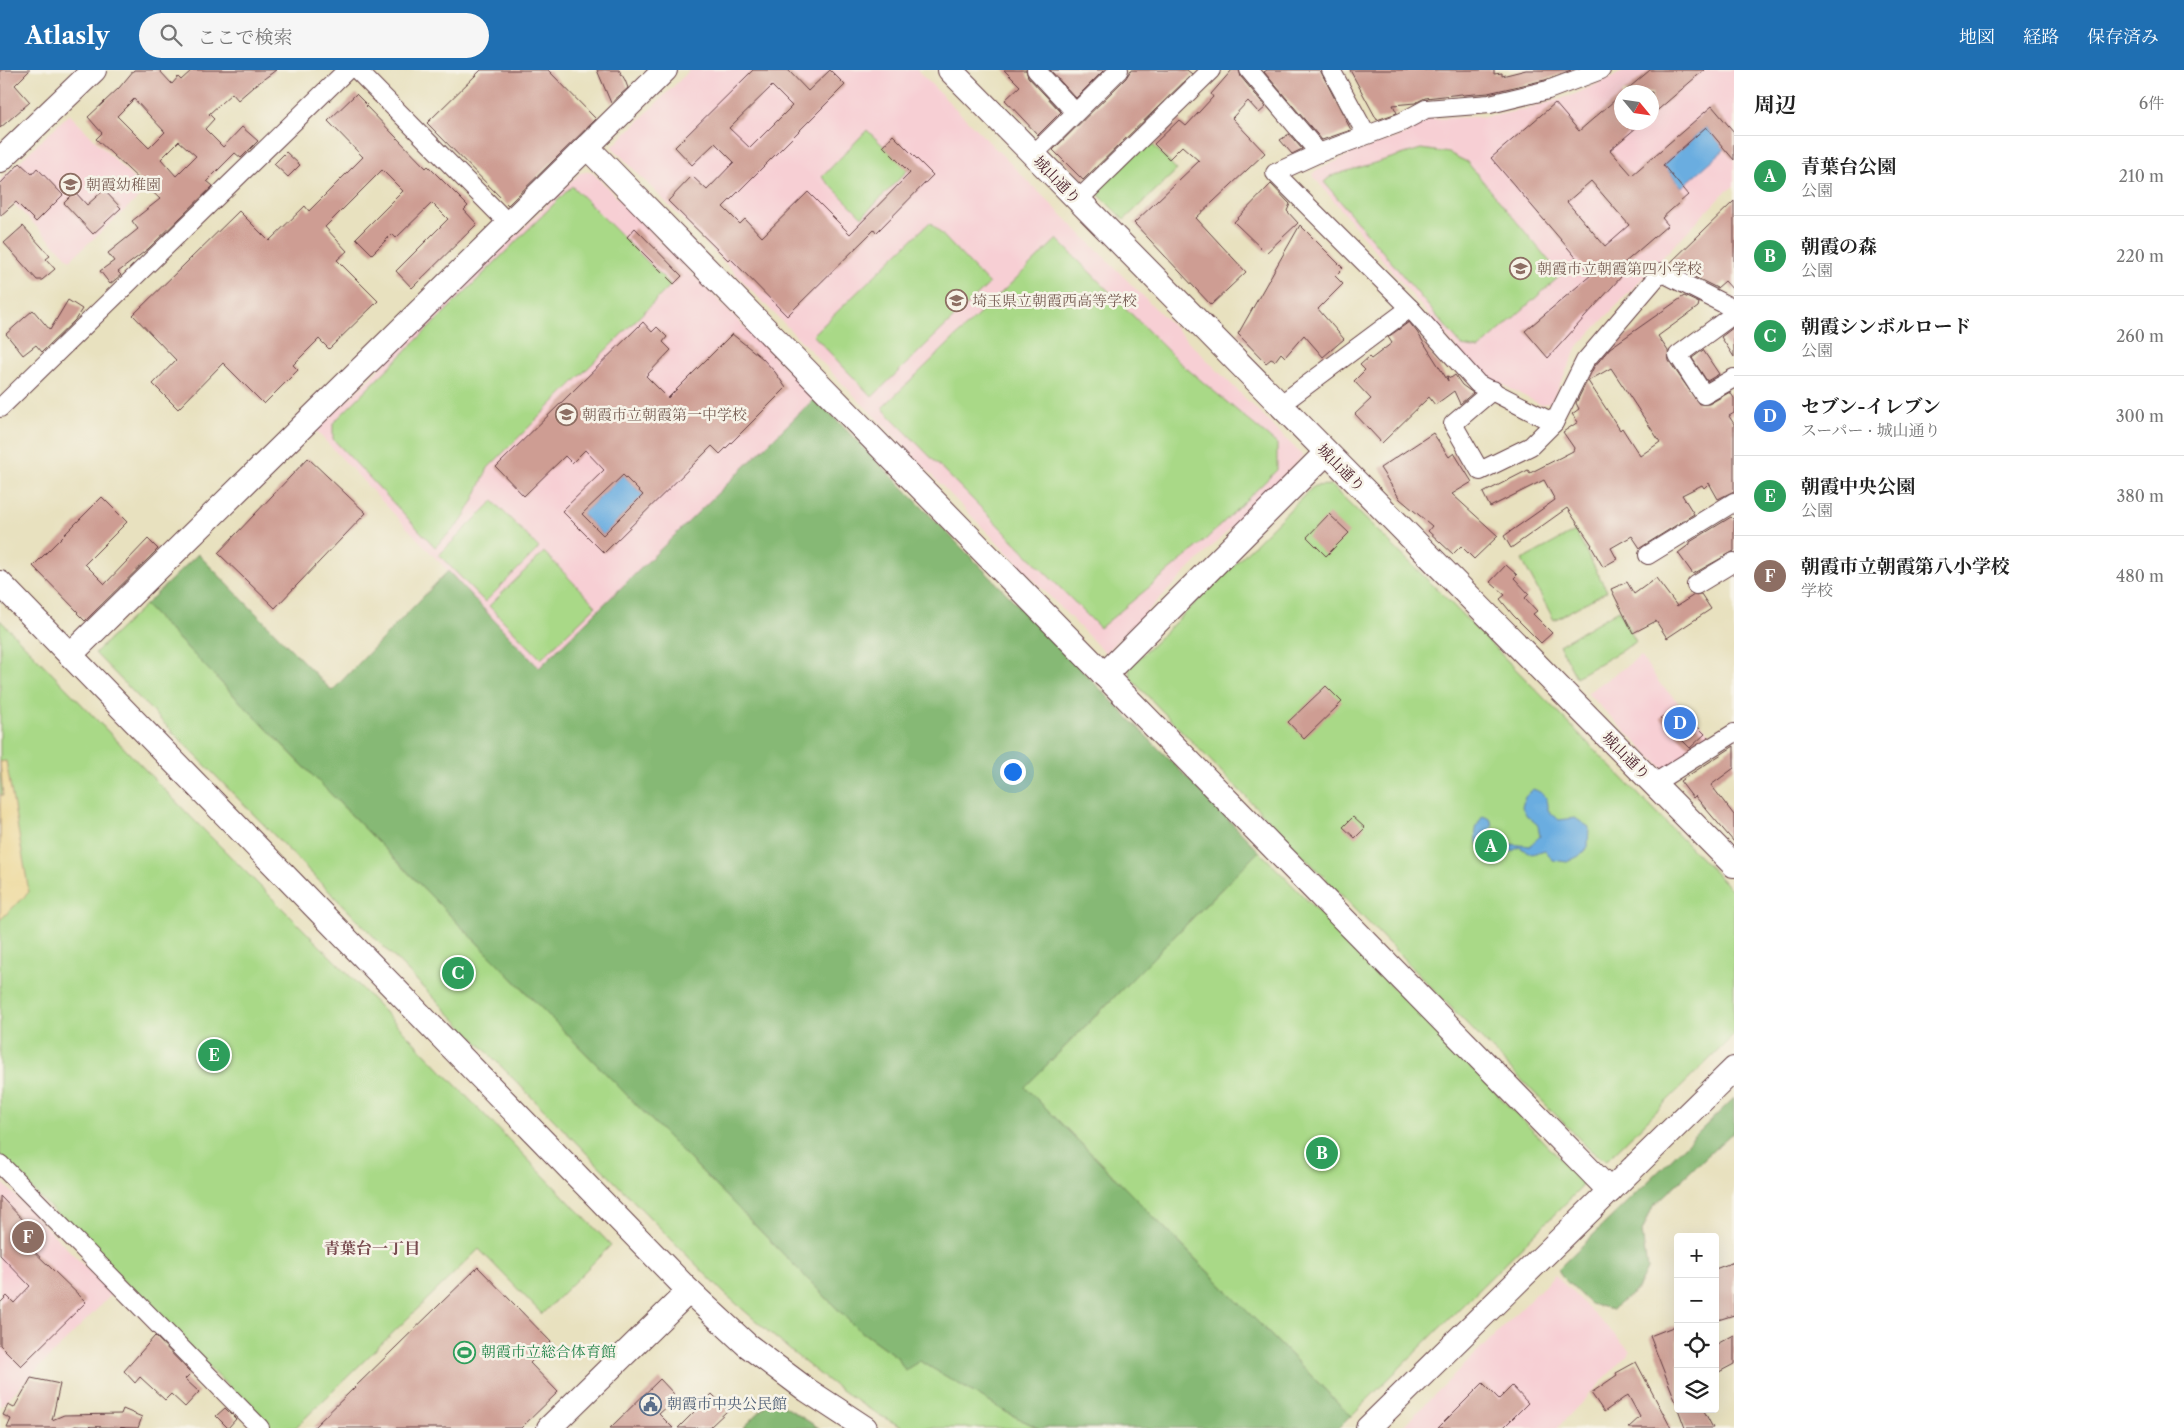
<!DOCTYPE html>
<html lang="ja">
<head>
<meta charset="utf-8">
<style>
	:root { --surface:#fff; --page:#f6f6f6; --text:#222; --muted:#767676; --line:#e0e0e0; --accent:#1f6fb2 }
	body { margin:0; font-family:"Libre Caslon Text","Noto Serif JP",serif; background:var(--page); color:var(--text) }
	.controls { position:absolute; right:15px; bottom:15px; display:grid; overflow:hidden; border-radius:5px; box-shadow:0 5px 20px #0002 }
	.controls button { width:45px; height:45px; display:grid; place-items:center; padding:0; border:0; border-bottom:1px solid var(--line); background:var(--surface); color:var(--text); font:25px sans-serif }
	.compass { position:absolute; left:1614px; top:15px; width:45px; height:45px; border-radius:50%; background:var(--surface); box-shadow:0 5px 20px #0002; rotate:119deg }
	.you { position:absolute; left:1012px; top:701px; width:18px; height:18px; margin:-12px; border:4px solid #fff; border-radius:50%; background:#1a73e8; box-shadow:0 0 0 8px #1a73e833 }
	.badge { display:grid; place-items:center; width:32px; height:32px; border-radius:50%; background:var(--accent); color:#fff; font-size:16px; font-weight:700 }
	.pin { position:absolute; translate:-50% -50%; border:2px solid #fff; box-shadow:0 1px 5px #0006 }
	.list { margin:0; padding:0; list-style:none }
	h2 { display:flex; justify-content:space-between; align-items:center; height:65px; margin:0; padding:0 20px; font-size:21px }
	h2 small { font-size:16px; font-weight:400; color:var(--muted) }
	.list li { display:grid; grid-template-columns:32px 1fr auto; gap:15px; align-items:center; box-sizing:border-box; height:80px; padding:0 20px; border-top:1px solid var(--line) }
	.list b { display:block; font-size:19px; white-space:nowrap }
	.list p { margin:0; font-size:16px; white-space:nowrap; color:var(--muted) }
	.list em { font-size:16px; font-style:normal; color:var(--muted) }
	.icon { flex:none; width:28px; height:28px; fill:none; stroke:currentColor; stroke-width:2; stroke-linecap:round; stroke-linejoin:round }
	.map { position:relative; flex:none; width:1734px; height:1358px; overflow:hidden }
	header { display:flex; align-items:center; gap:30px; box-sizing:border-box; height:70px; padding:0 25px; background:var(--accent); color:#fff }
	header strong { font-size:24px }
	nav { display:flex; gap:28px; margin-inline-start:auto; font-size:18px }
	.search { width:350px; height:45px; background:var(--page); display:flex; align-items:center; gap:12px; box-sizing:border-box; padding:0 18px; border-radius:28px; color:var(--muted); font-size:19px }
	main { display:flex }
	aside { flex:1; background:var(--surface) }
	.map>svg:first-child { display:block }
</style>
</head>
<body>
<header>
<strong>Atlasly</strong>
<div class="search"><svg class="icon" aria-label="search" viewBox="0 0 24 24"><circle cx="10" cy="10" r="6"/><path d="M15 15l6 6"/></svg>ここで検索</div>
<nav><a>地図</a><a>経路</a><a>保存済み</a></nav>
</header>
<main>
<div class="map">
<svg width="1734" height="1358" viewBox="0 0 1734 1358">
	<rect width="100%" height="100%" fill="#f7f3e8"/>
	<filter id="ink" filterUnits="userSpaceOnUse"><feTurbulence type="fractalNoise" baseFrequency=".02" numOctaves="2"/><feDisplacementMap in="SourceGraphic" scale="10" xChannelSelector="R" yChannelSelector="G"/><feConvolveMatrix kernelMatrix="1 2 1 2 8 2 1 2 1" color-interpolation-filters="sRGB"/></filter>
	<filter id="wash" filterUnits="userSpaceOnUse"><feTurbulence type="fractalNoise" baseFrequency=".0096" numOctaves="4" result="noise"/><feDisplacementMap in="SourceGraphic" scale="20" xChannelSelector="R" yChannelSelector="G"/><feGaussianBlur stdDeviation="1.12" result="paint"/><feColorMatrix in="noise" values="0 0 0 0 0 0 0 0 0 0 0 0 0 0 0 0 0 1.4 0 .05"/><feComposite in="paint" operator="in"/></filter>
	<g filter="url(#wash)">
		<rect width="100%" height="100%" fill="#e8e1bf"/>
		<g fill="#f7cfd4" fill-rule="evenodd">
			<path d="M690,0h227l386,386 -198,197 -493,-506z"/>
			<path d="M1627,0h107v116l-10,7 -145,152 -28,57 -10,3 -62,-33 -23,-24 -143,-172 1,-4 39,-19 53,-19 24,-15 63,-3 41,-9 41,-13zM1622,22h30v30h-30z"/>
			<path d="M69,44l77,77 -76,69 -70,-70v-10z"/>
			<path d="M591,101l224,227 -276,270 -223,-237 264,-258z"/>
			<path d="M1641,586l20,29 55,54 -51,32 -78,-78z"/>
			<path d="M0,1110l112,114 -112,113z"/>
			<path d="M1555,1205l76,76 -74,77h-156z"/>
		</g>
		<g fill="#a9d987" stroke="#7a7c59">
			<path d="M867,60l41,40 -46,47 -40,-40z"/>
			<path d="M1148,70l29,30 -53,50 -29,-29z"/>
			<path d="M1421,79l28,4 18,9 94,113 -82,74 -17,-3 -138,-164 7,-6z"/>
			<path d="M572,116l99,99 -183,183 -15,33 -12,21 -26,25 -102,-108v-16z"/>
			<path d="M930,152l59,62 -117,113 -59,-62z"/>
			<path d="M1057,169l122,123 98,82v26l-77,75 -100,83 -218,-220z"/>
			<path d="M1331,415l116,114 287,293v143l-128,126 -16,-11 -459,-471 -2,-10 4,-5 181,-178z"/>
			<path d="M493,431l46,47 -54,54 -46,-47z"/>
			<path d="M1575,461l32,60 -53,29 -32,-60z"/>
			<path d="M544,482l52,54 -55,53 -52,-53z"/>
			<path d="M145,535l710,722 42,30 8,12 15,-9 86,52 32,16h-134c-68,-33 -123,-86 -180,-135l-629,-640z"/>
			<path d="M1619,540l17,32 -60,35 -17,-32z"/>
			<path d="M0,550l191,197 152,152 268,276 -69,69 -63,-65 -184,179h-23l-48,-46 -224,-225z"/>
			<path d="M1259,781l323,330 -1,7 -230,228 -326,-329z"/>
		</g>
		<g fill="#86b974" stroke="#686c50">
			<path d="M815,328l444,453 -234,236 326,329 -12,12h-301l-32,-16 -86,-51 -15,9 -8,-13 -42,-30 -710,-722 53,-51 134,137 116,-120 91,97z"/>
			<path d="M1734,1028v33l-81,75 -11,26 5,37 -11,22 -24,18 -22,-5 -28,-27 -4,-8z"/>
			<path d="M773,1329l46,29h-76z"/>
		</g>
		<path fill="#eeda9e" stroke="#9c7c64" d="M6,691l23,131 -29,28v-126l3,2 -3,-34z"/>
		<g fill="#6bade0" stroke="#5a6686">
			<path d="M1706,57l19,22 -43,38 -19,-22z"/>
			<path d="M623,405l20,20 -40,40 -21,-21z"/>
			<path d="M1533,719c11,4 16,9 15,21l11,10 16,-2 14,9 -1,20 -9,9 -12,6 -14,-2 -8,-10 -13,4 -13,-7 -18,11c-23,-6 -34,-21 -18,-42l7,3 3,6 -8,14 6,7 11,4 8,-6 20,2 10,-10 -2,-11 -11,-9 -5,-9 3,-10z"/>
		</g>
		<g id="blocks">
			<g fill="#ce9d93" fill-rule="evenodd">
				<path d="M0,0h30l-15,15 15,17 -30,26z"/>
				<path d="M134,0h25l13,14 6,-7 3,3 11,-10h84l-23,17 -15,13 -6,-7 -23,21 5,5 -9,10 18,18 19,-20 16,14 -17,17 -6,-5 -28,28 6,5 -65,63 -30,23 3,3 -11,9 -10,-13 14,-10 -6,-8 30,-24 -6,-8 28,-22 -64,-60 6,-6 -14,-16 31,-29zM134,29l31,33 -16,16 -32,-32zM179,71l17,15 -20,20 -15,-17z"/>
				<path d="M481,0h67l48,49 -88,86 -81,-82z"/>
				<path d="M597,0h22l6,10 3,8 -17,15z"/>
				<path d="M753,0h35l20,21 22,-21 15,15 -122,122 17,17 5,-5 17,18 46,-45 42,42 60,-61 -27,-27 10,-11 40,40 -57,58 -2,-3 -87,86 -57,-58 -2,2 -60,-59 24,-25 15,14 27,-28 -19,-19 -23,22 -17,-18zM772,16l20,20 -42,42 -21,-20z"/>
				<path d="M1004,0h22l2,7 33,35 -23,23 -33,-35 15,-14z"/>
				<path d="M1050,0h54l-28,28z"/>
				<path d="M1131,0h56l5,4 -109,106 -30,-30 73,-72z"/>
				<path d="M1232,0h7l2,7 25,30 -7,6 -11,-12 -16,17 33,35 -69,65 50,54 -35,33 -77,-82 65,-62 -17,-15 -13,13 -15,-15 25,-24 7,6 27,-29 -2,-3z"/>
				<path d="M1267,0h53l31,60 -29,10 -58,-68z"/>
				<path d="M1350,0h144v4l8,-1v3l24,-6h45l-26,10 -57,13 -25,2 -1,-1 -37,4 -10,5 -22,2 4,8 -20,7z"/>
				<path d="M1650,0h54l-52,45v-23h-28z"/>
				<path d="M356,24l11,11 -1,1 60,62 2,-2 40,40 -4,4 13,14 -65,64 -16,-17 52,-52 -16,-16 -36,35 -4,-4 -20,20 -16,-16 47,-47 -21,-21 -57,57 22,24 -10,9 41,41 -49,48 -10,-10 -26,26 5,5 -34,34 -41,-41 -45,46 -25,-25 23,-24 -43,-45 106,-104 30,30 36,-35 4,5 54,-54 -35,-36z"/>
				<path d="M1622,24v28h21l-33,28 22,25 80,-69 22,26v28l-28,-33 -43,38 25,30 -26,23 6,7 -53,46 6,6 -73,81 -23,-27 66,-56 -100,-117 64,-55 24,28zM1591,111l38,44 -24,21 -38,-44z"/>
				<path d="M1289,64l13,15 -10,5 -12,-14z"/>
				<path d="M286,82l14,13 -12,12 -14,-13z"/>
				<path d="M20,93l12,11 5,-6 26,27 -27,27 -20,-20 -16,14v-32z"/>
				<path d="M1271,114l19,20 -3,7 11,12 -32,30 -32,-31z"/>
				<path d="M104,120l17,18 -28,26 -29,-31 11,-11 12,13z"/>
				<path d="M1734,131v90l-9,-10 -8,7 -48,-24z"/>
				<path d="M1300,155l43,43 -8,8 8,8 -25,25 26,30 -21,18 -19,-22 -19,22 -4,-4 -6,8 -4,-2 -5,4 -28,-29z"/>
				<path d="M23,156l27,30 -4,3 9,10 -13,11h-5l-33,-37z"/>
				<path d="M635,158l47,48 -8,8 -47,-47z"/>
				<path d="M1684,226l15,7 -1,4 -40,29 10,15 1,10 30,43h10l21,-12 4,6v15l-5,3 5,8v67l-16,8 -9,-16 -5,5 -2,-3 -20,10 12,19 -54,34 -8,-12 -21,12 6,11 -14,8 -12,-21 1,-1 -25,-37 -56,40 -7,-12 51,-36 -11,-20 -54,27 -7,-14 45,-23 2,3 43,-22 1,-3 -11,-16 15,-10 -6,-8 7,-5 -3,-6 18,-36 16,-19zM1611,298l49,74 -20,14 -18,-28 -2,2 -32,-49z"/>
				<path d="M68,230l14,9 -7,11 -33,32 -6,-7 -13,10 -17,-21 27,-24 17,20z"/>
				<path d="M643,252l9,10 5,-5 10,10 -4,5 8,8 -25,26 22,22 64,-64 30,24 13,14 11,16 -66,66 -8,-8 -108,107 -42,-42 42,-41 -19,-20 -13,13 -7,-7 -41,40 -28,-29zM623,405l20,20 -40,40 -21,-21z"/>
				<path d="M1409,252l8,10 31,49 -1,-5 4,2 4,-3 7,10 11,8 -13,11 -6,-13 -19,14 -6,-8 -47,46 -27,-29 16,-15 -17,-18 11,-11 -5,-5 9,-8 2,2 21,-16 -4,-6z"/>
				<path d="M1734,257v30l-13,-20z"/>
				<path d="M1703,280l16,24 -12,7 -15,-23z"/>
				<path d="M1433,363l16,24 5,-4 18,29 -20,12 46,42 -24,23 -13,-13 -8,8 -25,-23 4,-5 -32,-27 -20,-31z"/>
				<path d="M308,388l58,55 -91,95 -57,-55z"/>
				<path d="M102,427l25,25 -42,42 20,20 43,-45 10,10 -73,72 -8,-8 1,-1 -45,-46z"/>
				<path d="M1329,444l20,19 -23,23 -19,-19z"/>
				<path d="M1731,447l3,3v31l-41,23 -15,-21 12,-9v-2z"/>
				<path d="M1506,495l11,10 -3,3 15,16 -4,4 12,13 -4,3 19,19 -11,10 -28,-28 -13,-16 5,-4 -15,-13z"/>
				<path d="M1656,508l21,28 17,-11 7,-1 10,15 -44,29 -11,-17 -23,12 -22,-44 16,-7 7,12z"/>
				<path d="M1326,616l16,16 -38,37 -16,-17z"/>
				<path d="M1678,637l27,27 -15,14 -30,-30z"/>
				<path d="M1734,676v22l-23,17 23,30v27l-39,-46 -2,2 -13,-17z"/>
				<path d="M1353,747l12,11 -10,10 -12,-11z"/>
				<path d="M0,1126l27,28 -11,10 70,68 -65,64 -21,-21v-42l7,-7 7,7 16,-17 -30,-31z"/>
				<path d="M1734,1192v53l-19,6v-52z"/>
				<path d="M478,1197l73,75 -21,21 28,29 -37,36h-208z"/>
				<path d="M1678,1255v80h-1l-27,-69z"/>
				<path d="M1734,1265v29l-15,8 -4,-8v-19z"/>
				<path d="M155,1266l36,37 -6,6 14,13 -14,15 -14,-13 -6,6 -25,-23 -5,6 -11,-12z"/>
				<path d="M1636,1292l35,66h-43l12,-11 -12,-22 -24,17 -13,-19 26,-18 -1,-2z"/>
				<path d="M31,1308l29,6 -8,36 12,-5 57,-1 2,-5 19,8 -4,11 -63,-2 -4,2h-64l4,-9 -8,-4 5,-10 6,3z"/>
				<path d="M660,1309l14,15 -9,9 3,3 -9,8 14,14h-63z"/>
				<path d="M1483,1313l16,16 13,-13 16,17 -25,25h-65z"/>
				<path d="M712,1324l16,16 -19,18h-31z"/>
				<path d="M225,1338l11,11 -8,9 -12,-12z"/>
				<path d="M1678,1339h25l10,19h-28z"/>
			</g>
		</g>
	</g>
	<g filter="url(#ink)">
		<use href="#blocks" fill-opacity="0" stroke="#623c41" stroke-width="1"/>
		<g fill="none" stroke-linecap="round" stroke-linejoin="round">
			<defs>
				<g id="street">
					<path d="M357,0l151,153"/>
					<path d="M1036,0l39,42"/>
					<path d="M1249,0l70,83"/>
					<path d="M1331,0l35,64"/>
					<path d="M1033,85l86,-85"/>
					<path d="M1077,131l134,-131"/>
					<path d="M1734,244l-56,41 26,40 30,-17"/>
					<path d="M1493,320l-40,34 27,47 51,-25 23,-23 31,-62 76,-89 73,37"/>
					<path d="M1280,335l130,-97"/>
					<path d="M0,338l347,-338"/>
					<path d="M1554,353l-76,-39 -68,-76 -135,-135 44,-20 83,-31 24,-13 64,-5 58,-14 53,-20"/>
					<path d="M1648,485l86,-53"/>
					<path d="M1696,515l38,-23"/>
					<path d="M1653,714l81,-51"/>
					<path d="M0,1094l260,264"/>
				</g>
				<g id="secondary">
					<path d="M950,0l784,795"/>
					<path d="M587,77l1023,1044"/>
					<path d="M0,90l94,-90"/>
					<path d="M0,513l689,708 58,54 60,45 58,38"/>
					<path d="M70,585l595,-585"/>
					<path d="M1104,605l222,-222"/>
					<path d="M549,1358l140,-137"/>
					<path d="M1368,1358l366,-359"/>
				</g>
			</defs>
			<use href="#street" stroke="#623c41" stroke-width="20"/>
			<use href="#secondary" stroke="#623c41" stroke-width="26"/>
			<use href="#street" stroke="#fff" stroke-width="18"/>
			<use href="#secondary" stroke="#fff" stroke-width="24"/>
		</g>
	</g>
	<defs>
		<symbol id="school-ring" viewBox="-11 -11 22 22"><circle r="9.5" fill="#f7f3e8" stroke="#8d6e63" stroke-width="1.5"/><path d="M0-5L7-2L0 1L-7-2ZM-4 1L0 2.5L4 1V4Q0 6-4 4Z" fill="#8d6e63"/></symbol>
		<symbol id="stadium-ring" viewBox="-11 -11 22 22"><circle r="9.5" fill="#f7f3e8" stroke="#2e9e5b" stroke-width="1.5"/><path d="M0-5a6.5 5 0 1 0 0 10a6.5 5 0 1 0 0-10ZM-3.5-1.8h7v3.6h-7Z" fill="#2e9e5b"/></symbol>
		<symbol id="civic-ring" viewBox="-11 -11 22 22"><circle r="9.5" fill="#f7f3e8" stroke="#5c6f8a" stroke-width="1.5"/><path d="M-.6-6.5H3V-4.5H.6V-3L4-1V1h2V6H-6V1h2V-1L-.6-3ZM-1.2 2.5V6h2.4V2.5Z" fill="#5c6f8a"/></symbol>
	</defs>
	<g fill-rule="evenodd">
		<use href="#school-ring" x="58" y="102" width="25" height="25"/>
		<use href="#school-ring" x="1508" y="186" width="25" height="25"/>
		<use href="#school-ring" x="944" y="218" width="25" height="25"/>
		<use href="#school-ring" x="554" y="332" width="25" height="25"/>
		<use href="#stadium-ring" x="452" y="1270" width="25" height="25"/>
		<use href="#civic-ring" x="638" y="1322" width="25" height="25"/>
	</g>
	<g text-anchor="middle" stroke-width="5" stroke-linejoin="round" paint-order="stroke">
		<g font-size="15" fill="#4a1f2b" stroke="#f7f3e8">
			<text transform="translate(1057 110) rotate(46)" y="5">城山通り</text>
			<text transform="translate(1341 398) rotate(45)" y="5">城山通り</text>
			<text transform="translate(1626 686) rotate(45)" y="5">城山通り</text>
		</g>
		<g font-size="15" fill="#785e54" stroke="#f7f3e8" text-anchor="start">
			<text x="86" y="120">朝霞幼稚園</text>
			<text x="1537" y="204">朝霞市立朝霞第四小学校</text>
			<text x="972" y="236">埼玉県立朝霞西高等学校</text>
			<text x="582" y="350">朝霞市立朝霞第一中学校</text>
		</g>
		<g font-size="15" fill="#27864d" stroke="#f7f3e8" text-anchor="start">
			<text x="481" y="1287">朝霞市立総合体育館</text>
		</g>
		<g font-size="15" fill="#4e5e75" stroke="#f7f3e8" text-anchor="start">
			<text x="667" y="1339">朝霞市中央公民館</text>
		</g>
		<g font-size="16" font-weight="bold" fill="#784b4f" stroke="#f7f3e8">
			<text x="372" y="1184">青葉台一丁目</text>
		</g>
	</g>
</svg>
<div class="controls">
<button>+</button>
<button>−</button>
<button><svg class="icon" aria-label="locate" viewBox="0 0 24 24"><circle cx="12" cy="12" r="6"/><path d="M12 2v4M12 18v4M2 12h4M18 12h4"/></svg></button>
<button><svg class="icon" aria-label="layers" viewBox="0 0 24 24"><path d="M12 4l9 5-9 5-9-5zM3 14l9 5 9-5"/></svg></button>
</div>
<svg class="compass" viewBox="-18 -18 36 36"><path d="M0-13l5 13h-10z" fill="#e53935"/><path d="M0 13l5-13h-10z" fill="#767676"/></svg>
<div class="you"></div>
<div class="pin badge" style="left:1491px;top:776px;background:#2e9e5b">A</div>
<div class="pin badge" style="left:1322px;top:1083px;background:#2e9e5b">B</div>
<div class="pin badge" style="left:458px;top:903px;background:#2e9e5b">C</div>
<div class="pin badge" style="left:1680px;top:653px;background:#3f7fe0">D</div>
<div class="pin badge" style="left:214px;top:985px;background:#2e9e5b">E</div>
<div class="pin badge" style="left:28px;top:1167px;background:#8d6e63">F</div>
</div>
<aside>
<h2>周辺<small>6件</small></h2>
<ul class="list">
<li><span class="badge" style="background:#2e9e5b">A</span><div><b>青葉台公園</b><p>公園</p></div><em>210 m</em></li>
<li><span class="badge" style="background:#2e9e5b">B</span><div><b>朝霞の森</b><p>公園</p></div><em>220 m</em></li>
<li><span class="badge" style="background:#2e9e5b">C</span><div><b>朝霞シンボルロード</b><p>公園</p></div><em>260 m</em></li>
<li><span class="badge" style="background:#3f7fe0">D</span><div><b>セブン-イレブン</b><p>スーパー · 城山通り</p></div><em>300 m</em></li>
<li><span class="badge" style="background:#2e9e5b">E</span><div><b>朝霞中央公園</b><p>公園</p></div><em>380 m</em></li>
<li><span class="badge" style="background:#8d6e63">F</span><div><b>朝霞市立朝霞第八小学校</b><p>学校</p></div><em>480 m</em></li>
</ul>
</aside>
</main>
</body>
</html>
